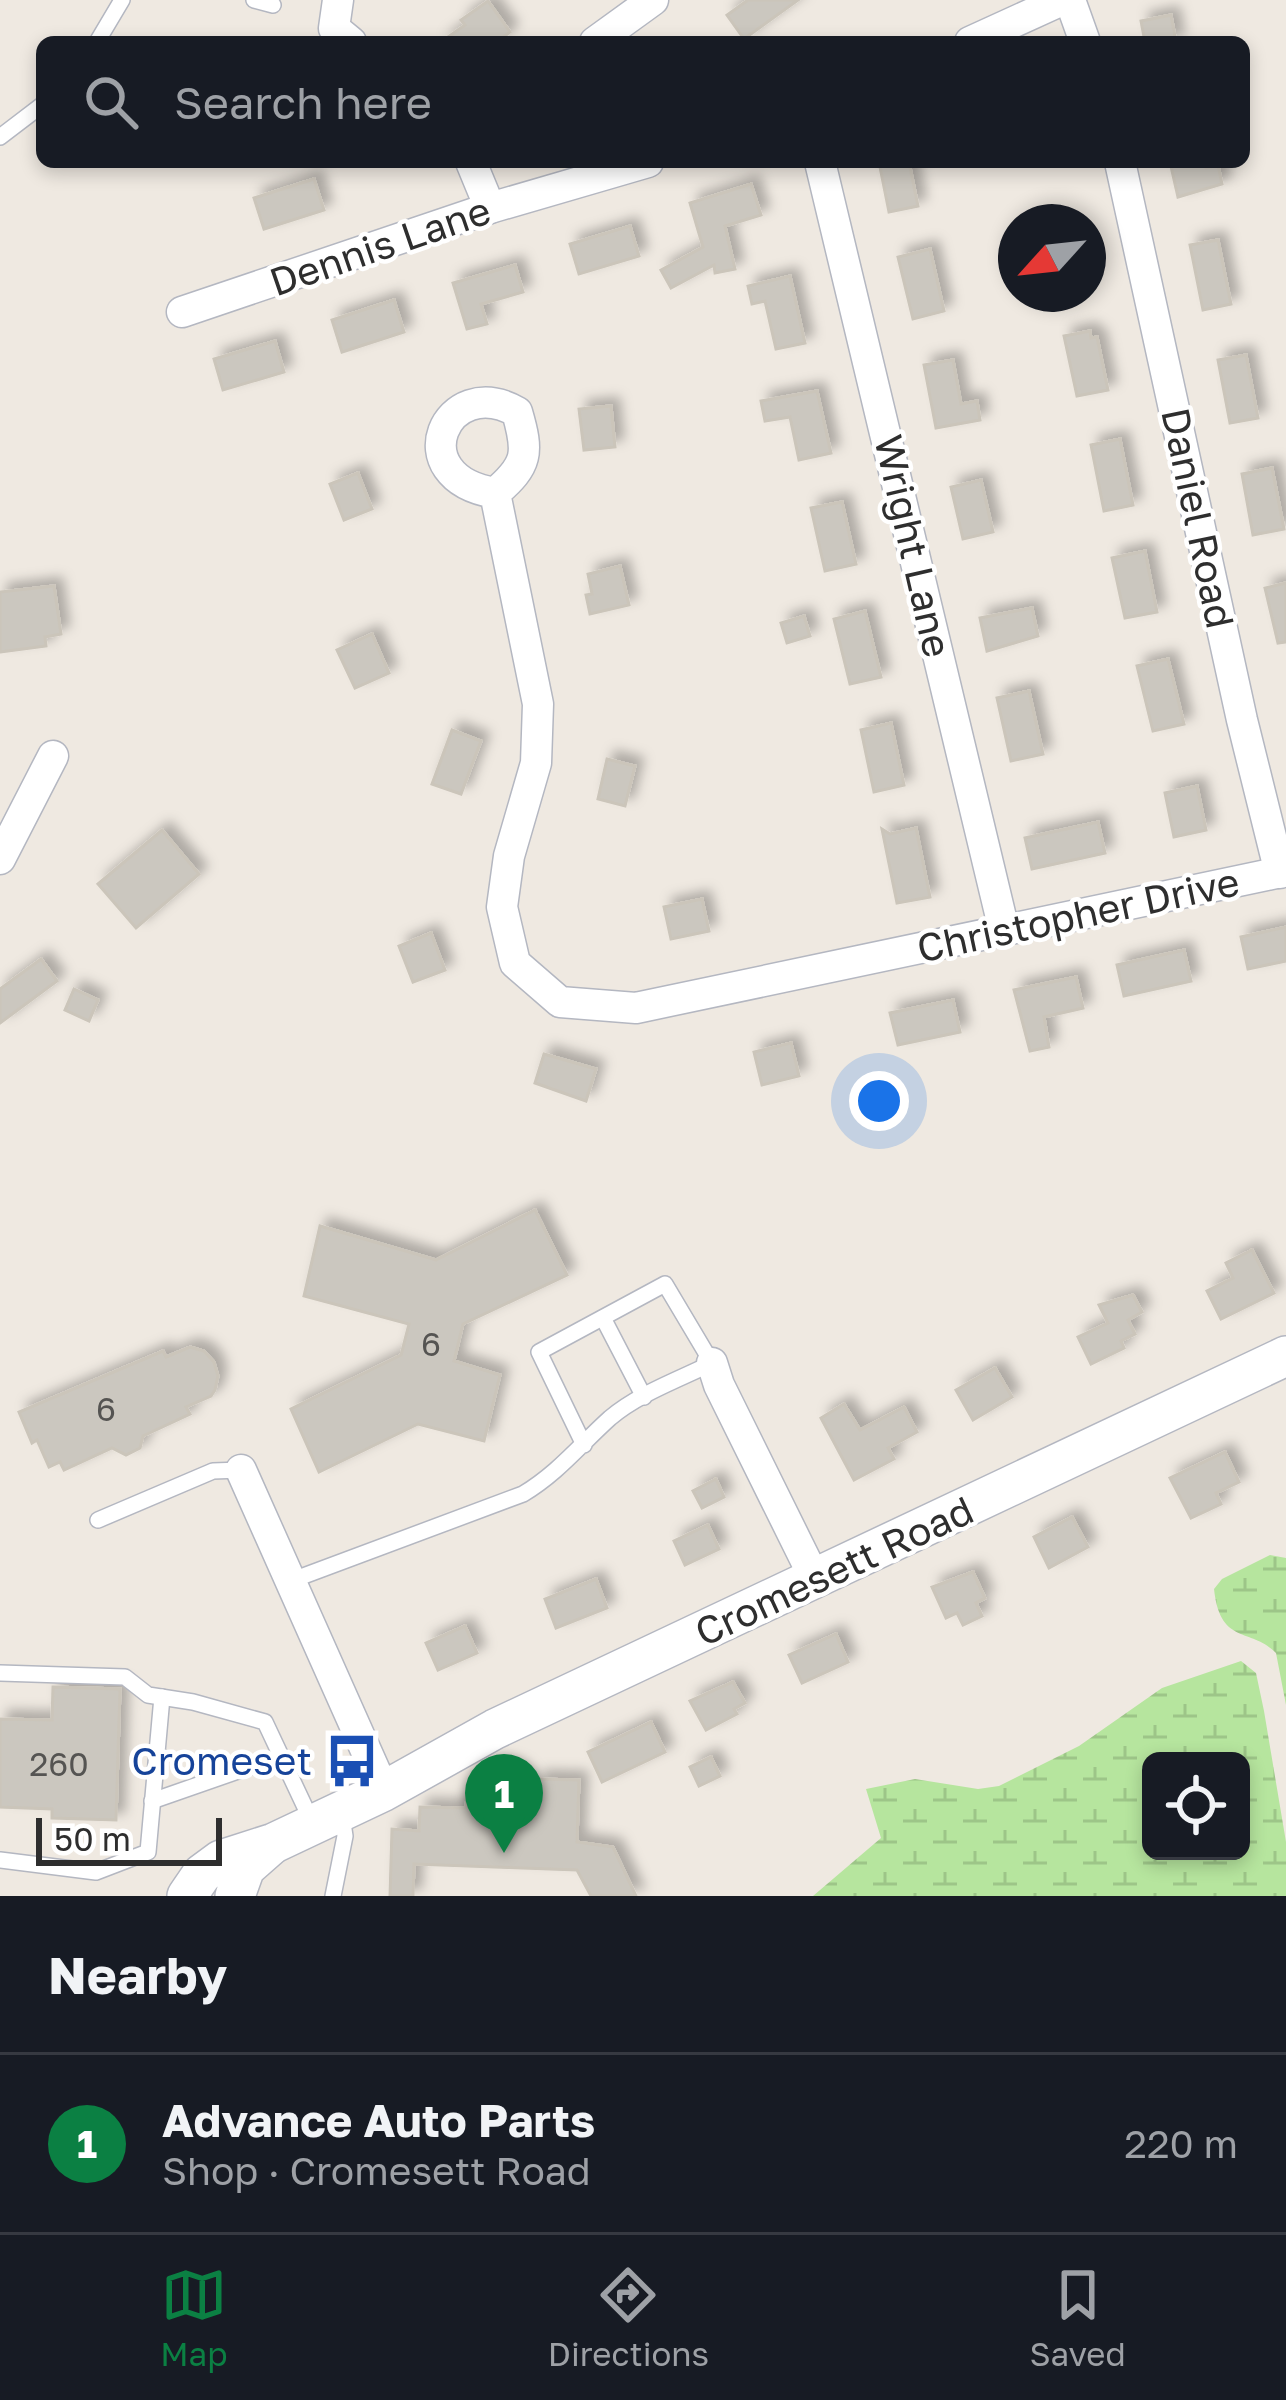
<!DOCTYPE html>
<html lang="en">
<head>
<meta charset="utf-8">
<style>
	:root { --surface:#171b24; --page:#20242c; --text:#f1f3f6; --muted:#9ea1a6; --line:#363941; --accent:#0b8043 }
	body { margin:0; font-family:"Golos Text",sans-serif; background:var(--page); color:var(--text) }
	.controls { position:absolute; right:36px; bottom:36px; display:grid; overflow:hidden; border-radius:18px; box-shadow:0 6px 18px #0003 }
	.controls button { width:108px; height:108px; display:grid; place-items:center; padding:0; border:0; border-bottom:3px solid var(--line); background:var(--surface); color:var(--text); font:60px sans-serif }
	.compass { position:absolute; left:998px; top:204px; width:108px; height:108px; border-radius:50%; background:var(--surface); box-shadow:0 6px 18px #0003; rotate:243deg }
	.scale { position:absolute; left:36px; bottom:30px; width:186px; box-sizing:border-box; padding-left:12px; border:6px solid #2e2e2e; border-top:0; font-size:33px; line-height:42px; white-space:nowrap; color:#2e2e2e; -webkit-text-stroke:9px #fff; paint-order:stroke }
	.you { position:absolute; left:879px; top:1101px; width:42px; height:42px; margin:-30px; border:9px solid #fff; border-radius:50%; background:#1a73e8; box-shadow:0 0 0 18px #1a73e833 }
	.badge { display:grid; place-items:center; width:78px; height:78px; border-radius:50%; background:var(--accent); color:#fff; font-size:39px; font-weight:700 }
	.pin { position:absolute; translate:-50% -99px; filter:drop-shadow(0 3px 6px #0008) }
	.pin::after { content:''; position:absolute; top:63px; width:42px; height:36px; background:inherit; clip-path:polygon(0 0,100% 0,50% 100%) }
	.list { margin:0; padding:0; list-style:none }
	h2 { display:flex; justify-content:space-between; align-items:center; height:156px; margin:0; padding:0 48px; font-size:51px }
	h2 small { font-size:39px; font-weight:400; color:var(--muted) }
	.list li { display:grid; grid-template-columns:78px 1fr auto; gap:36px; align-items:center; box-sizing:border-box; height:180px; padding:0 48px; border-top:3px solid var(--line) }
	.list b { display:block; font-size:45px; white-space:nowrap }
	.list p { margin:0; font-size:39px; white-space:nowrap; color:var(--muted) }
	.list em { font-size:39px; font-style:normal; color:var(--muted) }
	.icon { flex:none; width:66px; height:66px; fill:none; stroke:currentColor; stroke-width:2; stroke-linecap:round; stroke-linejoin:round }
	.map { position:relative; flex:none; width:1286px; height:1896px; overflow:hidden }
	.search { position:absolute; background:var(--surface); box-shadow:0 6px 18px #0003; left:36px; right:36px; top:36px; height:132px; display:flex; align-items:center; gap:30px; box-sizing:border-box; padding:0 42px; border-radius:18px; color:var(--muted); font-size:45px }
	.sheet { height:336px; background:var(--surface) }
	nav { display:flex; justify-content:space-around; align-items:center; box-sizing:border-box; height:168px; border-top:3px solid var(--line); background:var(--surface); font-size:33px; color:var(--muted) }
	nav a { display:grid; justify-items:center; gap:6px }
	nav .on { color:var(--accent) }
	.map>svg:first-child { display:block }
</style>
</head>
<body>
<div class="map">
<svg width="1286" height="1896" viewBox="0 0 1286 1896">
	<defs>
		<pattern id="wetland-marsh" width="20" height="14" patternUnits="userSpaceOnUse" patternTransform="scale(3)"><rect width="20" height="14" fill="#b6e59e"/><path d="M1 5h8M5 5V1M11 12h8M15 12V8" fill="none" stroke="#9dc588"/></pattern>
		<filter id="shadow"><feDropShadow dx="8" dy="-8" stdDeviation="6" flood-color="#0004"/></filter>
	</defs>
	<rect width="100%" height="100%" fill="#efe9e1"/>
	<g fill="url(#wetland-marsh)" fill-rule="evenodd">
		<path d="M1270,1555l16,3v147l-10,-52c-25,-26 -56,-7 -62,-64l8,-10z"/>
		<path d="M1241,1661l15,12 8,38 22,131v54h-473l68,-58 -15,-49 49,-10 63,10 21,-3 80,-40 83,-58zM1151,1761h90v90h-90z"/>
	</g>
	<g fill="#cbc7bf" stroke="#cbc5ba" stroke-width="3" filter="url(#shadow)">
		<path d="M748,0h50l-54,39 -17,-24z"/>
		<path d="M488,1l22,31 -13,10h-56l24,-17 -4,-5z"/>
		<path d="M1171,15l5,27h-31l-4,-21z"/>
		<path d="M879,162h30l9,44 -29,6z"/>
		<path d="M1170,162h34l2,6 12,-3 4,19 -44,13z"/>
		<path d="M314,179l10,31 -60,19 -10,-31z"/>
		<path d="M751,184l10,31 -36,11 10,43 -20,4 -1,-8 -43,23 -10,-18 42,-23 -13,-44z"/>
		<path d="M630,226l9,30 -60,18 -9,-30z"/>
		<path d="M1218,240l13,64 -28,6 -13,-65z"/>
		<path d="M930,249l14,62 -31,8 -15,-62z"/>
		<path d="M515,265l8,27 -42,12 6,20 -20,5 -14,-46z"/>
		<path d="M790,276l15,67 -29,6 -11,-48 -13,3 -4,-18z"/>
		<path d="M394,300l10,32 -62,20 -10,-32z"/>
		<path d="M1090,331l1,7 6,-1 11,53 -31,6 -13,-60z"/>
		<path d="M275,341l9,31 -61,18 -9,-31z"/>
		<path d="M1246,355l12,63 -28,5 -12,-63z"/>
		<path d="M953,360l8,44 16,-3 3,19 -44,8 -12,-63z"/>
		<path d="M817,391l14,62 -32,7 -9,-43 -25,4 -4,-20z"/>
		<path d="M611,406l4,41 -31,3 -5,-41z"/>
		<path d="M1120,439l13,66 -29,6 -13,-66z"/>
		<path d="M1272,468l12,61 -31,6 -11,-61z"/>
		<path d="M358,473l14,36 -28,11 -14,-36z"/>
		<path d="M981,480l12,52 -30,7 -12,-52z"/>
		<path d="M842,502l14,62 -31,7 -14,-63z"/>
		<path d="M1145,551l12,61 -32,6 -13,-60z"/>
		<path d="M620,566l9,39 -39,9 -4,-19 6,-1 -4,-20z"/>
		<path d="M1286,583v59l-8,1 -13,-55z"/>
		<path d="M54,586l7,48 -16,3 1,9 -46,6v-60z"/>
		<path d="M1032,608l6,28 -51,15 -7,-33z"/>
		<path d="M865,611l16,66 -31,7 -16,-65z"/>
		<path d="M804,616l6,20 -23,7 -6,-20z"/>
		<path d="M372,634l17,39 -34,15 -18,-38z"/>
		<path d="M1168,659l16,65 -31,7 -16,-65z"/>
		<path d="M1029,691l14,63 -32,7 -14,-63z"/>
		<path d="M891,723l13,62 -30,7 -13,-62z"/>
		<path d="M452,730l29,11 -20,53 -29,-10z"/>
		<path d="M607,759l28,7 -10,40 -27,-7z"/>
		<path d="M1197,786l9,44 -32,7 -9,-44z"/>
		<path d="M1098,822l7,31 -73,16 -7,-31z"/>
		<path d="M916,828l14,69 -33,6 -15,-74 8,5z"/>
		<path d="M162,830l37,44 -63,54 -38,-44z"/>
		<path d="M702,899l7,32 -38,8 -7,-32z"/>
		<path d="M1286,927v34l-38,8 -7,-32z"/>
		<path d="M431,933l14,37 -32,12 -14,-36z"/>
		<path d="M1184,950l7,31 -67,15 -7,-31z"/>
		<path d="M41,959l16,22 -57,42v-34z"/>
		<path d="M1076,977l7,31 -39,9 5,30 -19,4 -16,-61z"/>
		<path d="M74,989l24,11 -9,21 -24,-11z"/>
		<path d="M953,1000l7,32 -62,13 -8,-32z"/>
		<path d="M791,1043l8,33 -37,9 -8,-33z"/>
		<path d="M544,1054l52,15 -10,32 -51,-18z"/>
		<path d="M535,1210l32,65 -104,49 -9,37 46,14 -16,66 -66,-17 -99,48 -28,-63 110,-54 8,-31 -105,-28 16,-70 116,34z"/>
		<path d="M1252,1250l22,43 -53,26 -14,-28 26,-13 -7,-15z"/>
		<path d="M1133,1295l9,17 -14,8 7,14 -14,7 3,7 -33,16 -13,-27 30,-14 -9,-18z"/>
		<path d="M190,1347l14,4 10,11 4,14 -3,14 -4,6 -25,11 4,7 -47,22 -3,12 -14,7 -14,-7 -48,22 -4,-8 -11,5 -12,-27 -5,3 -13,-31 144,-61 3,6z"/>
		<path d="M995,1368l17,29 -39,23 -17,-30z"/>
		<path d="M844,1404l16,26 44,-23 13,25 -29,16 6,11 -40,21 -33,-62z"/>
		<path d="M1225,1452l14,30 -23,11 5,11 -30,14 -21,-40z"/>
		<path d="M716,1479l8,18 -22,11 -9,-17z"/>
		<path d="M1072,1517l16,30 -39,21 -15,-31z"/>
		<path d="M708,1525l11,24 -34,16 -11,-24z"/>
		<path d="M973,1572l12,26 -9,5 6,13 -19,9 -6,-12 -11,5 -14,-31z"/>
		<path d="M596,1579l11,29 -51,20 -11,-29z"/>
		<path d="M465,1626l12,27 -39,17 -12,-27z"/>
		<path d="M836,1634l12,28 -46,21 -13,-28z"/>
		<path d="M733,1682l12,21 -11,6 3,5 -31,16 -16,-29z"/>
		<path d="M53,1687l67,2 -4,131 -64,-2v-9l-52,-2v-88l52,1z"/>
		<path d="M651,1722l14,30 -63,30 -14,-30z"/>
		<path d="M711,1757l9,19 -21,10 -9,-19z"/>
		<path d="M537,1779l42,1 -2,62 36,5 23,49h-45l-14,-26 -163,-6 -1,32h-23l2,-67 27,2 1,-24 46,1 1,-14 69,2z"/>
	</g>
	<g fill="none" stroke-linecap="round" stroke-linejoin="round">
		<defs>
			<g id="service">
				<path d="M254,0l19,5"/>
				<path d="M97,42l25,-42"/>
				<path d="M0,137l42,-32"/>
				<path d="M603,1318l41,79"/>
				<path d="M98,1520l115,-49 28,-1"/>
				<path d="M290,1581l233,-87c35,-21 57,-49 87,-76 28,-24 68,-38 102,-55l-47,-79 -126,68 45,93"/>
				<path d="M0,1673l125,4 23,18 45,7 72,20 47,100"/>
				<path d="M152,1801l129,-45"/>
				<path d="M0,1860l96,12 52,-20 14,-155"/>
				<path d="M333,1896l12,-60 -3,-20"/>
			</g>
			<g id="minor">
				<path d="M338,0l-4,28 17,14"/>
				<path d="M1070,0l15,42"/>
				<path d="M595,42l58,-42"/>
				<path d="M970,42l92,-42"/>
				<path d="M471,162l19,46"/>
				<path d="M820,162l184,768"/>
				<path d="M1120,162l122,558 38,153"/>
				<path d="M182,312l308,-104 158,-46"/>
				<path d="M495,493c-96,-16 -49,-122 22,-81 12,41 11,53 -22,81l43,211 -2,59 -27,93 -7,51 13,56 45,39 76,6 650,-137"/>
				<path d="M0,859l53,-103"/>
				<path d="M712,1363l7,22 97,196"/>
				<path d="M241,1470l143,321"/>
			</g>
			<g id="tertiary">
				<path d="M187,1896l15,-22 19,-14 53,-17 110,-52 111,-62 791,-373"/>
				<path d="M235,1896l10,-28 25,-22"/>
			</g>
		</defs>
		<use href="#service" stroke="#b4b7c1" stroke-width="18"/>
		<use href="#minor" stroke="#b4b7c1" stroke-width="33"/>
		<use href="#tertiary" stroke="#b4b7c1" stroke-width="42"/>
		<use href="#service" stroke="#fff" stroke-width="15"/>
		<use href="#minor" stroke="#fff" stroke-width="30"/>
		<use href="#tertiary" stroke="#fff" stroke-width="39"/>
	</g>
	<defs>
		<symbol id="bus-bare" viewBox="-9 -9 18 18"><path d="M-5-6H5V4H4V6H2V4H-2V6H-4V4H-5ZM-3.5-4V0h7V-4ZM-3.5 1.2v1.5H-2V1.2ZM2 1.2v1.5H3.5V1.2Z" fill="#1a4fb4" stroke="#fff" stroke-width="2.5" paint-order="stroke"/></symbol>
	</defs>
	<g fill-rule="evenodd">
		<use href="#bus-bare" x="314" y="1723" width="76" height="76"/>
	</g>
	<g text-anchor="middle" stroke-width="9" stroke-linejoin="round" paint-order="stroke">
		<g font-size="33" fill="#555452">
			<text x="431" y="1356">6</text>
			<text x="106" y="1421">6</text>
			<text x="59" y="1776">260</text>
		</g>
		<g font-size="39" fill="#2e2e2e" stroke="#fff">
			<text transform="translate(380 246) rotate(-19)" y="14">Dennis Lane</text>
			<text transform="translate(1198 518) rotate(78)" y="14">Daniel Road</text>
			<text transform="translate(913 546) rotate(77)" y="14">Wright Lane</text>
			<text transform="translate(1078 915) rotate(-12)" y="14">Christopher Drive</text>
			<text transform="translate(834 1571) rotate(-25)" y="14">Cromesett Road</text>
		</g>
		<g font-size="39" fill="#164399" stroke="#fff" text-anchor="end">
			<text x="312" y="1775">Cromeset</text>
		</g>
	</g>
</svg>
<div class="controls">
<button><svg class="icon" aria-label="locate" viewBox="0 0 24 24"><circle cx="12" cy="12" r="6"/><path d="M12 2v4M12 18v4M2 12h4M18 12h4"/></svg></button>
</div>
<svg class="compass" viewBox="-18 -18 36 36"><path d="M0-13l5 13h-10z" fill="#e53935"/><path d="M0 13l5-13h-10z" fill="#9ea1a6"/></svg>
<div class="scale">50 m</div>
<div class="you"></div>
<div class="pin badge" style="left:504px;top:1853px">1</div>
<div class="search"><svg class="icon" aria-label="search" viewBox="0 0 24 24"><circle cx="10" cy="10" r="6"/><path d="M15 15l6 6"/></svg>Search here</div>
</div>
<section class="sheet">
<h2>Nearby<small></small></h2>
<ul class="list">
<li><span class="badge">1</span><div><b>Advance Auto Parts</b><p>Shop · Cromesett Road</p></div><em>220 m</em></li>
</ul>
</section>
<nav>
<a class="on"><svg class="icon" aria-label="map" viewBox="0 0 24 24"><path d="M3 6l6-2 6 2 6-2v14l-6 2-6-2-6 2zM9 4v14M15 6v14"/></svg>Map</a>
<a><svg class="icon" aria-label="directions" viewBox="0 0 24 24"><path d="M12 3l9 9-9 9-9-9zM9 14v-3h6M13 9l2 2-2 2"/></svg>Directions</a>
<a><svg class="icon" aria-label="saved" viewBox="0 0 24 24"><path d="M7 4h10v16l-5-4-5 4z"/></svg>Saved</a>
</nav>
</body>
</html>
